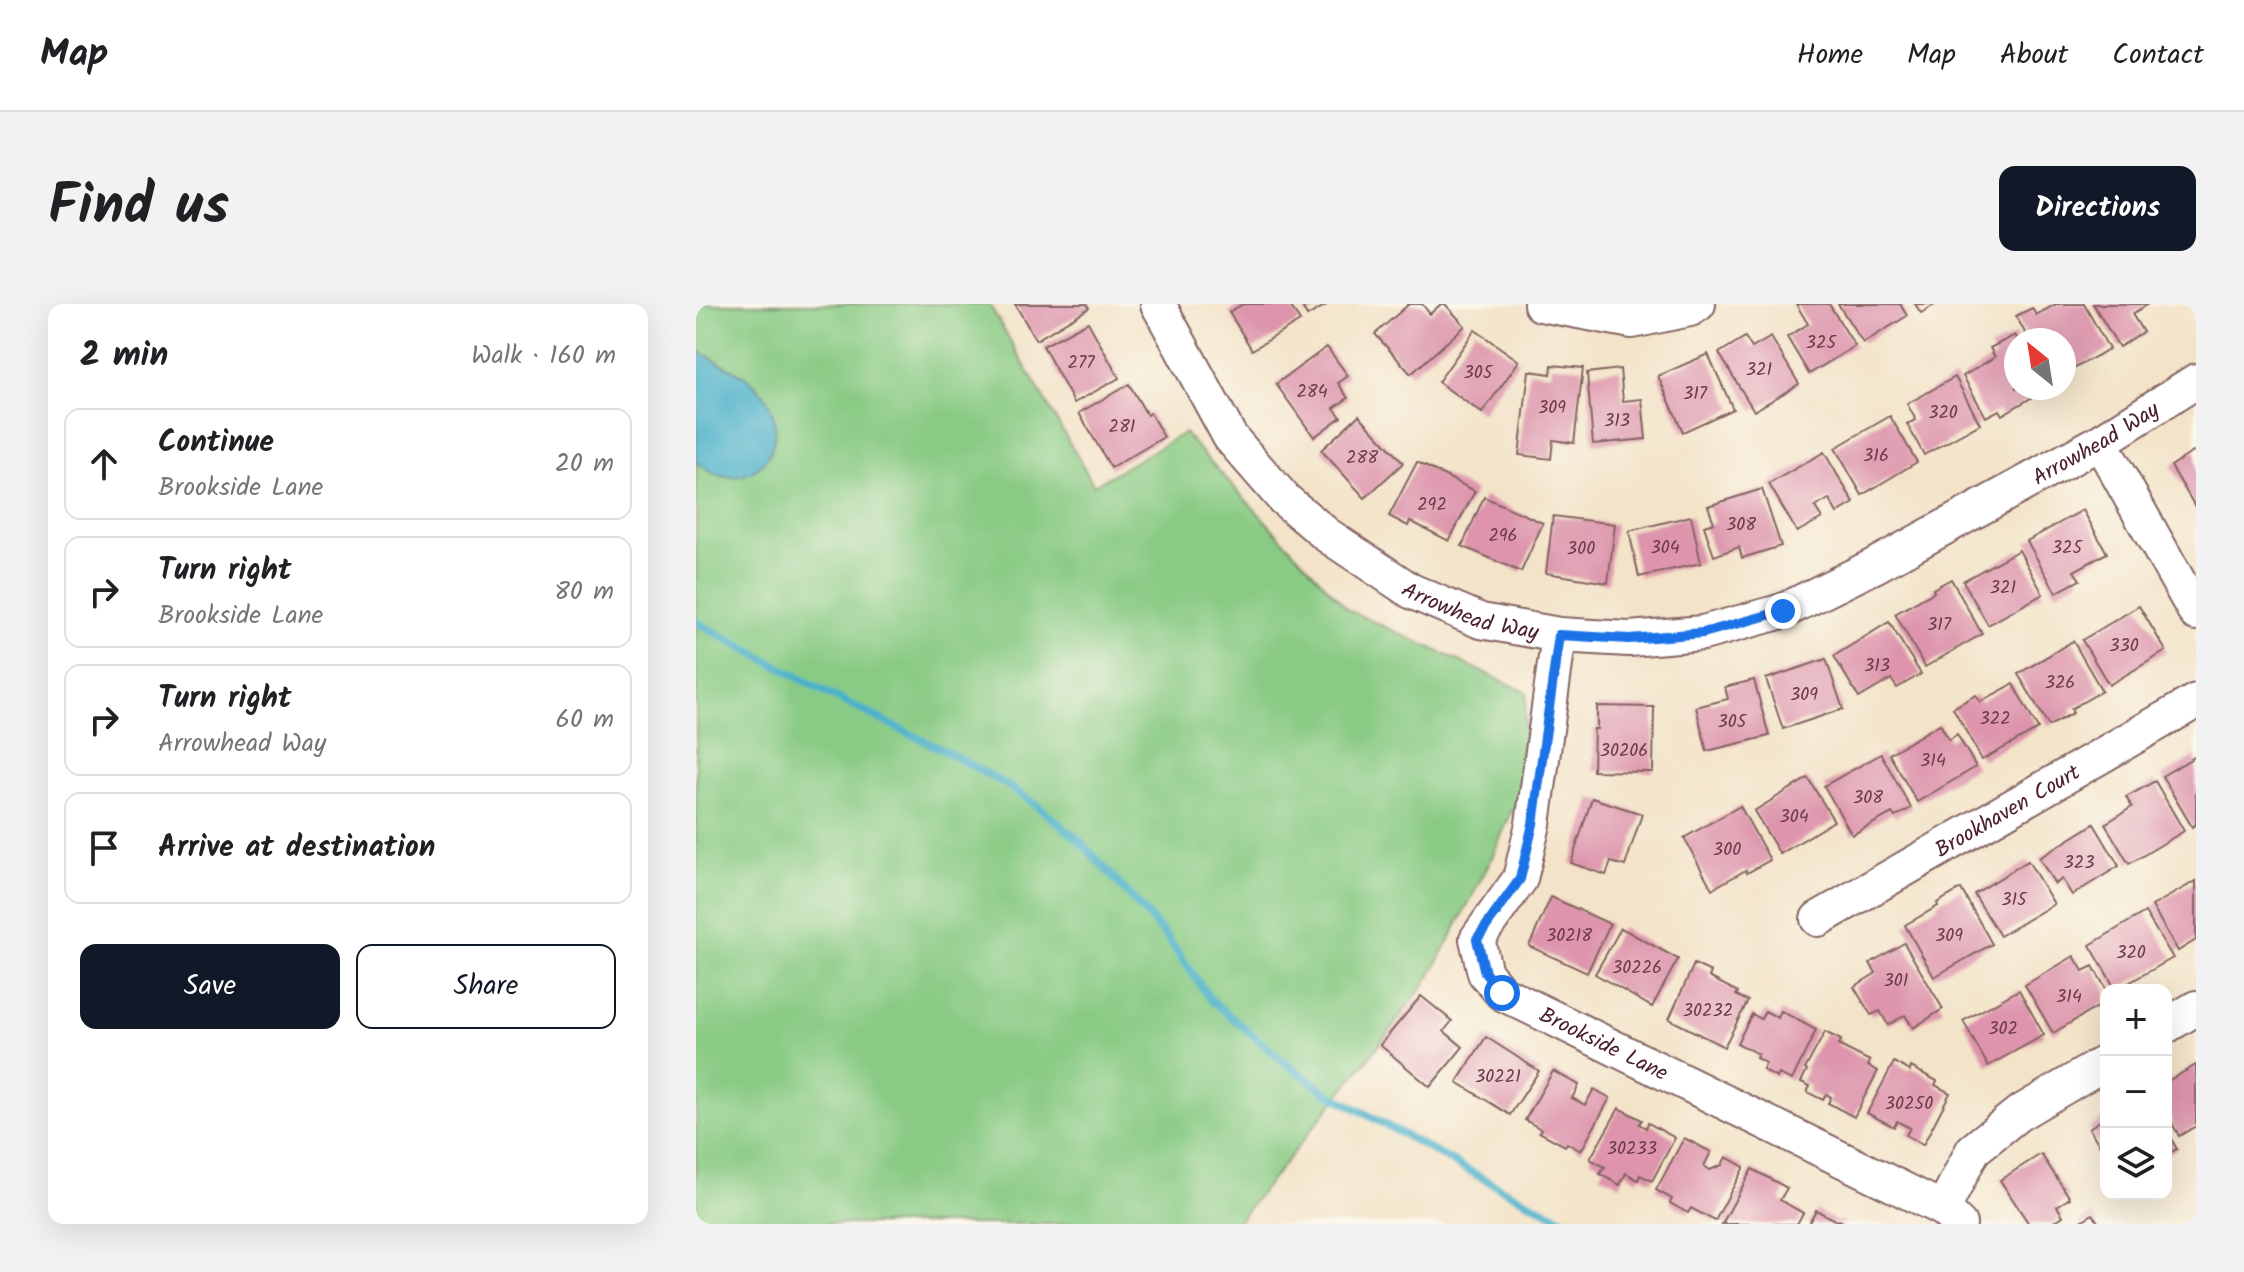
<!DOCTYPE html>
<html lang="en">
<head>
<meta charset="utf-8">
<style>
	:root { --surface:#fff; --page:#f2f2f2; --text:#202124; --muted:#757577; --line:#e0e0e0; --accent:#111827 }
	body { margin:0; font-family:Kalam,sans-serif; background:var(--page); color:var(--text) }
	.controls { position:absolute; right:24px; bottom:24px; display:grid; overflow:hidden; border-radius:16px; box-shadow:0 8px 32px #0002 }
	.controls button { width:72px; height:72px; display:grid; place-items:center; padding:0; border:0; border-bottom:2px solid var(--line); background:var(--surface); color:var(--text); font:40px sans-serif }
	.compass { position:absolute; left:1308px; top:24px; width:72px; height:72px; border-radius:50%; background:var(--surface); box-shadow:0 8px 32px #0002; rotate:330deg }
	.stop { position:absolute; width:24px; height:24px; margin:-18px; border:6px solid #1a73e8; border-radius:50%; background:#fff }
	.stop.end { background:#1a73e8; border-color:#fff; box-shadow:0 2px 8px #0008 }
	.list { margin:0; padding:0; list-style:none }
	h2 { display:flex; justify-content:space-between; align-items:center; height:104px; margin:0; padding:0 32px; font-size:34px }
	h2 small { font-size:26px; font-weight:400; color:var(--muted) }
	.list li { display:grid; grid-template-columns:52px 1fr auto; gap:24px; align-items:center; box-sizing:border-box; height:112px; margin:0 16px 16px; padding:0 16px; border:2px solid var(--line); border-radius:16px }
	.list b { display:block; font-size:30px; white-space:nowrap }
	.list p { margin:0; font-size:26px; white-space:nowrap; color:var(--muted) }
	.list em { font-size:26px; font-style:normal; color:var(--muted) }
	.actions { display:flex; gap:16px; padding:24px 32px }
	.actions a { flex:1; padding:18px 0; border:2px solid var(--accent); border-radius:16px; text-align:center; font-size:28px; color:var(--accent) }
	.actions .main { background:var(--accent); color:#fff }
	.icon { flex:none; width:44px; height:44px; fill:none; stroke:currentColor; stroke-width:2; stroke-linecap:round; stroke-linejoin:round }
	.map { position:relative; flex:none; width:1500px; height:920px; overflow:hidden; border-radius:16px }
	header { display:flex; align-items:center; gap:48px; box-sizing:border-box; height:112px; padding:0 40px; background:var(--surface); border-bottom:2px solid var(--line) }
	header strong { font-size:38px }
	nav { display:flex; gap:44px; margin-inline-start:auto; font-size:28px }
	.intro { display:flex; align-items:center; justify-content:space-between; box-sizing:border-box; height:192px; padding:0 48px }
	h1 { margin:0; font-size:56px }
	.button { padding:20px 36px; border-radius:16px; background:var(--accent); color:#fff; font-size:28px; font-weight:700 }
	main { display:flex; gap:48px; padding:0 48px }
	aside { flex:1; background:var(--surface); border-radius:16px; box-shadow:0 8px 32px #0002 }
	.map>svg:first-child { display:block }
</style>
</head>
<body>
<header>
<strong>Map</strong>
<nav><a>Home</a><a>Map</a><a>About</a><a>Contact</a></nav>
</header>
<div class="intro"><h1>Find us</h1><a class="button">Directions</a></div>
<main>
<aside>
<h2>2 min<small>Walk · 160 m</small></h2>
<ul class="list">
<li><svg class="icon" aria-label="ahead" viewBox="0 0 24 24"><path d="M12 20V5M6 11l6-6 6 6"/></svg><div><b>Continue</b><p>Brookside Lane</p></div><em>20 m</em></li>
<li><svg class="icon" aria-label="right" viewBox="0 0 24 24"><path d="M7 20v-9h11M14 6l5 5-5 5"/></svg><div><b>Turn right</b><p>Brookside Lane</p></div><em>80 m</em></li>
<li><svg class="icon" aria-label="right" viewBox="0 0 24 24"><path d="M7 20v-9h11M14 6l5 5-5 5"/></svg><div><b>Turn right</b><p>Arrowhead Way</p></div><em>60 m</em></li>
<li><svg class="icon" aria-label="arrive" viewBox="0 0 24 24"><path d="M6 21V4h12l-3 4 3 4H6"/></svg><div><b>Arrive at destination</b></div></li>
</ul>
<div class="actions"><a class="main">Save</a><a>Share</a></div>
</aside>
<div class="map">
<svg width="1500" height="920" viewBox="0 0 1500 920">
	<rect width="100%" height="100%" fill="#fbf7ec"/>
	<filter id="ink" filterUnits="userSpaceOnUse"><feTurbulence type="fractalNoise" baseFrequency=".0125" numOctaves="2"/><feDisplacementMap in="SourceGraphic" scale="16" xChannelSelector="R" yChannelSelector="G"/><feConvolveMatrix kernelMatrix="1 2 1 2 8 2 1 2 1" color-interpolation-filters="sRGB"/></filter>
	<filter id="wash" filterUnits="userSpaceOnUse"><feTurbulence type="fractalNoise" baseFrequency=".006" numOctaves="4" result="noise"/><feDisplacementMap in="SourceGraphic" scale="32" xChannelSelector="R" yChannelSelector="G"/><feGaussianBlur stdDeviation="1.8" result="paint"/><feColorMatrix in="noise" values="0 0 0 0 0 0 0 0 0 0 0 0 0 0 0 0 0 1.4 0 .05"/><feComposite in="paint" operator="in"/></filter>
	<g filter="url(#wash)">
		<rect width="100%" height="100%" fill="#f3e3c8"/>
		<path fill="#89cb84" stroke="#6a7558" stroke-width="2" d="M0,0h293l105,181 90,-52 164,177 179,82 -7,100 -30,70 -60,115 -66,87 -128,160h-540z"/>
		<path fill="#4bb1ca" stroke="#4a687a" stroke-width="2" d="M0,45c21,15 51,23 67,45 27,38 5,94 -46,81 -8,-2 -14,-9 -21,-13z"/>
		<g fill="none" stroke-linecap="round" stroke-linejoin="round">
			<path stroke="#4bb1ca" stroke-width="8" d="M0,318l135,73 112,55 67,37 29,20 41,34 87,96 43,62 78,66 38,27 167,92 79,40"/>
		</g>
		<g id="blocks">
			<g fill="#dd94ac">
				<path d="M319,0h72l2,4 -53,32z"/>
				<path d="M547,0h46l11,17 -48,29 -23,-38z"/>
				<path d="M605,0h27l-21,12z"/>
				<path d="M713,0h13l8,10 11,-10h4l20,22 -54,48 -36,-40z"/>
				<path d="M1100,0h33l26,42 -46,28 -22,-37 21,-13z"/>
				<path d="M1142,0h62l7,12 -44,27z"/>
				<path d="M1219,0h21l-15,9z"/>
				<path d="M1360,0h28l25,45 -45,25v-34h-35l-13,-24 16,-8 4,7z"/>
				<path d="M1397,0h55l-16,10 11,18 -24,15z"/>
				<path d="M392,18l31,56 -45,25 -31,-57z"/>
				<path d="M779,26l44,31 -37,52 -44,-31z"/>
				<path d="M1319,31l3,5h-2v48h32l-46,27 -3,-5 -13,7 -23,-41 32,-19 -5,-9z"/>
				<path d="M1049,33l7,11 19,-11 28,47 -45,27 -35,-58z"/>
				<path d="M631,43l21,29 -10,7 10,15 -14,10 7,9 -27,20 -38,-53z"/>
				<path d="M1012,50l25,55 -50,23 -25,-56z"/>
				<path d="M856,61l31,3 -9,75 -21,-3 -2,19 -32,-4 10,-84 22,3z"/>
				<path d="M924,65l3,32 19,-2 4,40 -53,5 -6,-71z"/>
				<path d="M1259,73l25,47 -56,31 -17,-31 9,-4 -9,-16z"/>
				<path d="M433,80l18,31 3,-2 14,24 -53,31 -32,-55z"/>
				<path d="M663,111l44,48 -38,35 -44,-48z"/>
				<path d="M1194,112l27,46 -55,33 -27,-47z"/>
				<path d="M1500,146v58l-25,-42z"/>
				<path d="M1128,148l30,51 -17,10 -8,-14 -14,8 7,11 -25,14 -28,-48z"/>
				<path d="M721,158l58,29 -26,50 -39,-20 -2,5 -19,-10z"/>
				<path d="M1066,185l19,57 -39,12 -3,-11 -25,9 -10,-30 10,-3 -6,-17z"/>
				<path d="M788,193l59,26 -22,49 -59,-26z"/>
				<path d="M1387,206l24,43 -33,18 6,9 -24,13 -29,-52z"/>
				<path d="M857,212l62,8 -7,59 -62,-10z"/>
				<path d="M995,212l10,47 -62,14 -10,-46z"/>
				<path d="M1323,246l24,44 -55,31 -25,-44z"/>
				<path d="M1255,275l31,55 -57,33 -30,-53 39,-22 -1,-3z"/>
				<path d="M1443,302l27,45 -57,34 -27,-45z"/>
				<path d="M1193,318l32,52 -24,14 -6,-9 -32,19 -25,-42z"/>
				<path d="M1377,337l29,50 -31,18 2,4 -24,13 -31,-52z"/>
				<path d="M1130,355l17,50 -60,20 -17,-50z"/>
				<path d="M1058,376l15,56 -62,15 -11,-44 32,-8 -3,-12z"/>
				<path d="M1317,380l25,45 -56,31 -29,-52 23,-13 4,7z"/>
				<path d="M901,402l57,1 -1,65 -60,-1 1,-42h3z"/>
				<path d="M1244,420l9,16 8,-6 19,33 -59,35 -28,-48z"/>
				<path d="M1185,450l30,54 -16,9 -3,-4 -40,22 -28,-49z"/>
				<path d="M1500,452v68l-4,3 -30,-51z"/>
				<path d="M1112,474l26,43 -54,33 -26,-43z"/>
				<path d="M1459,477l29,50 -55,33 -24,-40 27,-17 -6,-10z"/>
				<path d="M896,494l50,16 -17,52 -14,-4 -5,13 -35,-12z"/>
				<path d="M1044,502l30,54 -23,13 -1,-3 -34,19 -28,-51z"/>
				<path d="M1398,520l25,42 -47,29 -10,-16 -7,5 -16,-26z"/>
				<path d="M1332,557l26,43 -54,32 -26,-42z"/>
				<path d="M1500,577v59l-18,11 -26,-45z"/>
				<path d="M1265,585l31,55 -58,33 -29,-52 33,-19 -1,-3z"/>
				<path d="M855,593l59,27 -23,49 -58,-27z"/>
				<path d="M1449,608l28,46 -57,32 -26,-45z"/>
				<path d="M925,624l57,31 -26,48 -57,-33z"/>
				<path d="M1208,639l39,66 -30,19 -8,-13 -17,10 -8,-14 -9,4 -17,-28 22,-14 -6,-10z"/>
				<path d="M1378,652l9,15 10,-5 13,23v13l-53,31 -28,-48z"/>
				<path d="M998,660l17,8 -2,5 29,15 -2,3 12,6 -24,46 -55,-28z"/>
				<path d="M1323,686l25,45 -56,31 -25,-45z"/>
				<path d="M725,692l31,25 -8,10 19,16 -33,40 -50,-42z"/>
				<path d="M1069,707l13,7 3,-7 35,19 -24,50 -13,-6 -2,4 -14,-8 3,-7 -10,-5 2,-4 -21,-11 15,-29 9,5z"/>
				<path d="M1129,728l16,8 -3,5 32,16 -2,5 10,5 -24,46 -26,-14 3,-6 -5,-3 -3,6 -16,-8 3,-6 -9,-4 6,-12 -2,-1z"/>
				<path d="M790,733l53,34 -29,44 -53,-33z"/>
				<path d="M1198,758l16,9 1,-4 26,14 -2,4 15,8 -27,52 -17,-10 4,-7 -13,-7 -3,6 -27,-14z"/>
				<path d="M1500,761v61l-17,10 -13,-24v-30z"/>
				<path d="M857,767l26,14 -7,13 13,7 9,-16 16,9 -29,53 -14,-8 -2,3 -26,-14 2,-3 -16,-9z"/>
				<path d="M923,804l23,12 -3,4 7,4 2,-5 27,15 -23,43 -12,-6 -2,5 -12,-7 -6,12 -20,-11 5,-7 -15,-8z"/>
				<path d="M1410,813v39l-17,-28z"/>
				<path d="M1470,826l11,19 -11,6z"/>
				<path d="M988,834l27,14 -7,14 6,4 12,-5 4,-8 18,10 -29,54 -24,-13 -3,5 -18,-10 2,-4 -16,-9z"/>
				<path d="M1345,850l29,44 -13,8 6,10 -12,8h-22l-29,-44z"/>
				<path d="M1056,865l35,19 -7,12 23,13 -6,11h-75z"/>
				<path d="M1120,906l22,12 1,-2 8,4h-39z"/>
				<path d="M1397,910l6,10h-23z"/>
			</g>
		</g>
	</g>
	<g filter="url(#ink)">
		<use href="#blocks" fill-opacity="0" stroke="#856462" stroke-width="2"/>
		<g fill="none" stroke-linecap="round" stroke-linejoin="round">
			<defs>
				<g id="minor">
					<path id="s1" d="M462,0l72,133 54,62 43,36 84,56 70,30 78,14 70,4 74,-6 80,-22 91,-45 226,-124 96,-61"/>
					<path d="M845,0l91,17 58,-12 8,-5"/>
					<path d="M1404,138l96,171"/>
					<path id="s2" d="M863,331l-26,189 -13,55 -43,60 8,34 17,20 441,216 16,15"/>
					<path id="s3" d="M1122,615l378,-218"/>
					<path d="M1470,722l30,-18"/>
					<path d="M1247,905l30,-59 45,-36 88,-52"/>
				</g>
			</defs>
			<use href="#minor" stroke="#856462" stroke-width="38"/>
			<use href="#minor" stroke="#fff" stroke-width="34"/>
		</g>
	</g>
	<g fill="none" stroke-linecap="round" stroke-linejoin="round" filter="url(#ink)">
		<path stroke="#1a73e8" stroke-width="10" d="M806,689l-17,-20 -8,-34 43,-60 13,-55 26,-189 70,4 74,-6 80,-22"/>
	</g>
	<g text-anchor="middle" stroke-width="7" stroke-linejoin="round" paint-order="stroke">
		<g font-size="18" fill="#6f3c4b">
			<text x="1125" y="44">325</text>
			<text x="385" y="64">277</text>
			<text x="1063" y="71">321</text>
			<text x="782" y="74">305</text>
			<text x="616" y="93">284</text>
			<text x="999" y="95">317</text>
			<text x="856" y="109">309</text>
			<text x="1247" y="114">320</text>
			<text x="921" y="122">313</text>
			<text x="426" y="128">281</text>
			<text x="1180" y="157">316</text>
			<text x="666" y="159">288</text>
			<text x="736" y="206">292</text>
			<text x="1045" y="226">308</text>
			<text x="807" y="237">296</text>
			<text x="969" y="249">304</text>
			<text x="1371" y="249">325</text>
			<text x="885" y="250">300</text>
			<text x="1307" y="289">321</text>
			<text x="1243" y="326">317</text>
			<text x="1428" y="347">330</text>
			<text x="1181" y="367">313</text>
			<text x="1364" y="384">326</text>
			<text x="1108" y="396">309</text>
			<text x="1299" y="420">322</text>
			<text x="1036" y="423">305</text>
			<text x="928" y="452">30206</text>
			<text x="1237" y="462">314</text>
			<text x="1172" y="499">308</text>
			<text x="1098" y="518">304</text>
			<text x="1031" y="551">300</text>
			<text x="1383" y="564">323</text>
			<text x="1318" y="601">315</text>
			<text x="873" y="637">30218</text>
			<text x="1253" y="637">309</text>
			<text x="1435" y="654">320</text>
			<text x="941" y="669">30226</text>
			<text x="1200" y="682">301</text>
			<text x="1373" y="698">314</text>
			<text x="1012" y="712">30232</text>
			<text x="1307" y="730">302</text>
			<text x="802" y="778">30221</text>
			<text x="1213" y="805">30250</text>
			<text x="936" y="850">30233</text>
		</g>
		<g font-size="22" fill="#4a1f2b" stroke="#fbf7ec">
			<text dy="8" stroke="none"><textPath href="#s1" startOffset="1128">Arrowhead Way</textPath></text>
			<text dy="8" stroke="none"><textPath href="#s1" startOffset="454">Arrowhead Way</textPath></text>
			<text dy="8" stroke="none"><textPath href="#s3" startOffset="218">Brookhaven Court</textPath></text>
			<text dy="8" stroke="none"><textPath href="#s2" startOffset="496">Brookside Lane</textPath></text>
		</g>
	</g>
</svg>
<div class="controls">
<button>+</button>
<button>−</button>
<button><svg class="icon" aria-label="layers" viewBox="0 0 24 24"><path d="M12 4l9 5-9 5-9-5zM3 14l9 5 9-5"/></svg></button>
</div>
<svg class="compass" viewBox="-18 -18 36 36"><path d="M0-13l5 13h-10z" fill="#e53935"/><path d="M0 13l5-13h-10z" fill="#757577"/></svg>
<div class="stop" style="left:806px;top:689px"></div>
<div class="stop end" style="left:1087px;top:307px"></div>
</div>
</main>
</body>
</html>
